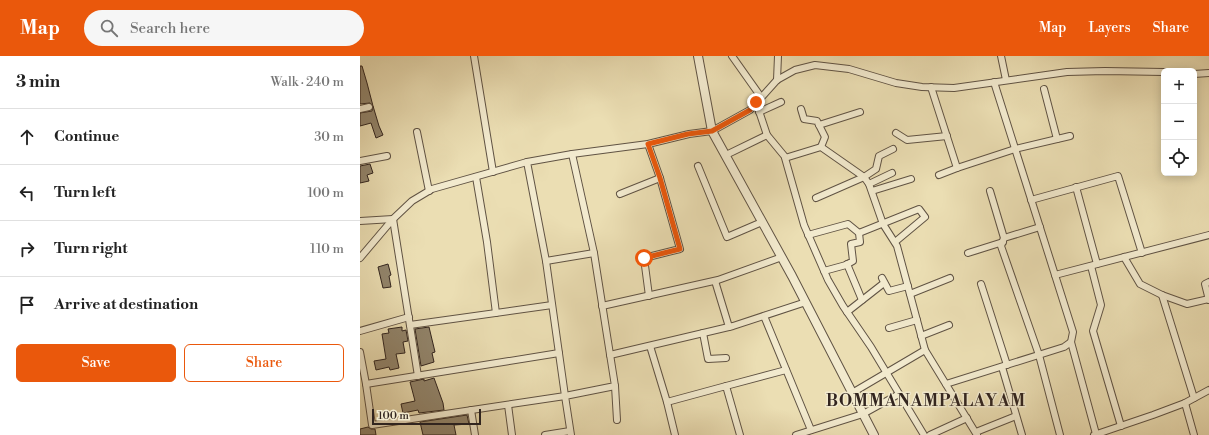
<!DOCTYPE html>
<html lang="en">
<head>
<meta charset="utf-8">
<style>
	:root { --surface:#fff; --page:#f6f6f6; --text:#222; --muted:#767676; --line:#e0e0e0; --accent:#ea580c }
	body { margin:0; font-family:"Libre Bodoni",serif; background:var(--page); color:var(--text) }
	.controls { position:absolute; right:12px; top:12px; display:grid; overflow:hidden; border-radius:6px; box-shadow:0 2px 10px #0003 }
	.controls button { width:36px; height:36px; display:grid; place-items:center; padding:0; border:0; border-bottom:1px solid var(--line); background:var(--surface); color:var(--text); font:20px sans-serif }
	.scale { position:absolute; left:12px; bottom:10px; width:109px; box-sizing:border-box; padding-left:4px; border:2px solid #32251f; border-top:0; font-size:11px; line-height:14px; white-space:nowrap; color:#32251f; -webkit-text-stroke:3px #f2eace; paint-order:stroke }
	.stop { position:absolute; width:12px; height:12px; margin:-9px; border:3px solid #ea580c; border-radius:50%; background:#fff }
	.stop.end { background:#ea580c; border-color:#fff; box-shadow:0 1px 4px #0008 }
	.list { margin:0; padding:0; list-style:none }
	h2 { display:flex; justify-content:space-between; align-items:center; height:52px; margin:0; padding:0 16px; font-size:17px }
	h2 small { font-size:13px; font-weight:400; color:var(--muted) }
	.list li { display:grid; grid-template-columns:26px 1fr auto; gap:12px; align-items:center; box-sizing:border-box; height:56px; padding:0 16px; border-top:1px solid var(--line) }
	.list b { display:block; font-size:15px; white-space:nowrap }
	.list em { font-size:13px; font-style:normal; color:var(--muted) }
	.actions { display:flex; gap:8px; padding:12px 16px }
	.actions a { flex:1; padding:9px 0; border:1px solid var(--accent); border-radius:6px; text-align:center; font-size:14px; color:var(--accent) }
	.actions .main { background:var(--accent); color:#fff }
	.icon { flex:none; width:22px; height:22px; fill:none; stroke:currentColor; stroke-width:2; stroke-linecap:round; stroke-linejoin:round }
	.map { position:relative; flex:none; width:849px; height:379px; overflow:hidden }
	header { display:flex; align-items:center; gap:24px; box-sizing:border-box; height:56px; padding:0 20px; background:var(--accent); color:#fff }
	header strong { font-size:19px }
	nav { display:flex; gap:22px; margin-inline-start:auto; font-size:14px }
	.search { width:280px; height:36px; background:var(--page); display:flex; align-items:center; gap:10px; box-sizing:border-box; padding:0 14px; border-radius:22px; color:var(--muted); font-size:15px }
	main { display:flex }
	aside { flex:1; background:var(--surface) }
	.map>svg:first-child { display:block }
</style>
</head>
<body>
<header>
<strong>Map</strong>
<div class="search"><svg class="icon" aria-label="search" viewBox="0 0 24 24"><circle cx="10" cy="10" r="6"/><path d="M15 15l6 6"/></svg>Search here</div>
<nav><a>Map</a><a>Layers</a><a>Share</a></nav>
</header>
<main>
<aside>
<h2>3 min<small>Walk · 240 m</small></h2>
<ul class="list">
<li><svg class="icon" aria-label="ahead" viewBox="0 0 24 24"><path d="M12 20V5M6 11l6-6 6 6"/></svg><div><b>Continue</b></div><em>30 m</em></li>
<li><svg class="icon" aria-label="left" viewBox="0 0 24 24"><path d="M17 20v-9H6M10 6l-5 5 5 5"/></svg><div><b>Turn left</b></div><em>100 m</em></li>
<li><svg class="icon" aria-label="right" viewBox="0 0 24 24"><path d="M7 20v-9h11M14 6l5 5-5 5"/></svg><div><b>Turn right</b></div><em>110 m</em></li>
<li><svg class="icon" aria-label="arrive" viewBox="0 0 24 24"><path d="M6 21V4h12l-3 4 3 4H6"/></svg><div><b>Arrive at destination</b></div></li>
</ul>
<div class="actions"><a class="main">Save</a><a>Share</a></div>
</aside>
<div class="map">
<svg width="849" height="379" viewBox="0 0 849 379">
	<rect width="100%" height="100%" fill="#ebdeb3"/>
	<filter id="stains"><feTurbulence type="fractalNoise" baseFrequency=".005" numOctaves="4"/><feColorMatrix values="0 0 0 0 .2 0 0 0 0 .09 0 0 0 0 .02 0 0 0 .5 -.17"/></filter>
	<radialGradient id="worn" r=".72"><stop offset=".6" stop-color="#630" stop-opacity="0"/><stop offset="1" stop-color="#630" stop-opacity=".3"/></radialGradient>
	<g fill="#92856c" stroke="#32251f">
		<path d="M0,10h2l5,17 6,23 -3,-3 -10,1z"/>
		<path d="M13,50l6,20 4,9 -7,3 -5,-15 -11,3v-13l12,-2z"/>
		<path d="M10,108l3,9 -6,2 2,6 -9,2v-17z"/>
		<path d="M28,208l3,11 -2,1 2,11 -8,1 -5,-21z"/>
		<path d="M42,271v4l4,-1 2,11 -5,1 2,11 -9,1 3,14 -9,2 -1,-3 -13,3 -2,-9 12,-2 -4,-25 7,-1 -1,-4z"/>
		<path d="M69,271l6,25 -3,1 2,9 -13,4 -6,-37z"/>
		<path d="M74,322l9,25 1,7 -25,3 -1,-3 -15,3 -2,-9 14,-3 -5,-19 14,-3v2z"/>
		<path d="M107,359l2,9 -15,1 2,10h-33l-3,-13z"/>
		<path d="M8,371l3,2h4l1,6h-16v-6z"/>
	</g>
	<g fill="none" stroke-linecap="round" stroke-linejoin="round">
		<defs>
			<g id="minor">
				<path d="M114,0l19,116"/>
				<path d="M372,0l29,41"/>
				<path d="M641,0l5,24"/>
				<path d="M834,18l15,-1"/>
				<path d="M417,24l1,-24"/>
				<path d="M571,31l26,81 58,-19 55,-13"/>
				<path d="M684,33l13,50"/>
				<path d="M396,46l11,33 19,23"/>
				<path d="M0,53l9,-2"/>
				<path d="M441,53l3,10 13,2 8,16 -4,10"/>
				<path d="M399,56l22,-10"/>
				<path d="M459,69l41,-13"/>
				<path d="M57,76l12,59"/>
				<path d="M536,77l11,7 40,-4"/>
				<path d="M288,88l12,34 20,71 -36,9 5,38"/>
				<path d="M366,99l41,-20"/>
				<path d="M0,105l27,-5"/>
				<path d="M338,110l29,71 35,-15"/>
				<path d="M579,119l18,-7"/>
				<path d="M116,121l11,65 9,71"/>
				<path d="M509,128l23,-11"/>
				<path d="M716,131l21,77"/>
				<path d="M512,135l39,-12"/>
				<path d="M630,135l14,47"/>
				<path d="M260,138l40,-16"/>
				<path d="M456,142l48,-21 12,-8 3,-13 14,-7"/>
				<path d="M671,144l87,-24 24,77"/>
				<path d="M0,165l33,-2 25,157"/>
				<path d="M680,171l-36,11 -3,8 38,109 21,80"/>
				<path d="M499,177l60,-24 6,8 -30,25"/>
				<path d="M448,179l40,-11 11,9 1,9 -9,2 2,17 -7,4 -22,6"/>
				<path d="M608,197l35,-11"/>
				<path d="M764,201l16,27 22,11 25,9 22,-5"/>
				<path d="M0,202l33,-39 19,-18 20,-12 95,-27"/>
				<path d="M186,205l48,-8"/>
				<path d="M487,208l15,36"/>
				<path d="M731,210l10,39 -8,26 28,95"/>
				<path d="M695,219l154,-40"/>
				<path d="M522,222l7,13 19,-5"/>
				<path d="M355,225l14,46"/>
				<path d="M849,226l-4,2 4,16"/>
				<path d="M621,228l26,81"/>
				<path d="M550,238l40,-16"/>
				<path d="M802,239l32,103"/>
				<path d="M242,250l116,-26 64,-23"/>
				<path d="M487,256l37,-29"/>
				<path d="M404,260l47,114"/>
				<path d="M50,269l142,-20"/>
				<path d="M529,272l28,-8"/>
				<path d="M0,275l49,-14"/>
				<path d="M343,277l5,26 18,-1"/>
				<path d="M561,280l28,-11"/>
				<path d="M711,286l25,92"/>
				<path d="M290,290l17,56 59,-16 14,49"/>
				<path d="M0,296l6,32 6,41 193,-29 -19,-135 -19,-99 45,-8 76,-10 41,-10 23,-3 38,-21 27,-30 18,-10 20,-5 34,4 47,14 26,4 32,1 113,-16 38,-1 59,1"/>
				<path d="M250,299l123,-29 73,-24"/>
				<path d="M642,311l20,68"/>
				<path d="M6,328l193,-31"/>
				<path d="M586,328l118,-37 7,-5 2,-10 -79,-250"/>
				<path d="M255,330l2,34"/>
				<path d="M366,330l60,-16"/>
				<path d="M492,337l73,-43"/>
				<path d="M307,346l8,33"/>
				<path d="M825,347l9,32"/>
				<path d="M148,349l4,30"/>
				<path d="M111,354l4,25"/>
				<path d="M616,376l40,-16"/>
				<path d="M185,379l25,-4"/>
				<path d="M211,379l-6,-39 50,-10 -21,-133 -22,-99"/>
				<path d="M436,379l67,-21 36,-20"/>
				<path d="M564,379l-53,-88 -28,-41 -15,-26 -24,-55 -19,-67 36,-11 43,30 5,7 14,40 14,22 28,104 52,85"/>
				<path d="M570,379l37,-17"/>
				<path d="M734,379l59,-20 32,-12 24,-13"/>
			</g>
			<path id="tertiary" d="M338,0l14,75 80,145 82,159"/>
		</defs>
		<use href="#minor" stroke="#605344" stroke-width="8"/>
		<use href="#tertiary" stroke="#605344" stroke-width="10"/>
		<use href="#minor" stroke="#f2eace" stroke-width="6"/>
		<use href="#tertiary" stroke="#f2eace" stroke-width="8"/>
	</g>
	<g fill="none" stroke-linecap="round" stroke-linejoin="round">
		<path stroke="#ea580c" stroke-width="5" d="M284,202l36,-9 -20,-71 -12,-34 40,-10 24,-3 38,-21 6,-8"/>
	</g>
	<g text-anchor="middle" stroke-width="3" stroke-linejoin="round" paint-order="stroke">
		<g font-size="16" font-weight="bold" letter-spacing="1" fill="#32251f" stroke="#f2eace">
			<text x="566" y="350">BOMMANAMPALAYAM</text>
		</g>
	</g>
	<rect width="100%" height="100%" filter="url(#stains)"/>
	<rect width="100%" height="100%" fill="url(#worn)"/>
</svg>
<div class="controls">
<button>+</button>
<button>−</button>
<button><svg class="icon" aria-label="locate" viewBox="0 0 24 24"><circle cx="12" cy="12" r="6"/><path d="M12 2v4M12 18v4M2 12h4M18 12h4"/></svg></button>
</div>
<div class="scale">100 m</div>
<div class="stop" style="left:284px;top:202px"></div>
<div class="stop end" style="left:396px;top:46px"></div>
</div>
</main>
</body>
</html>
